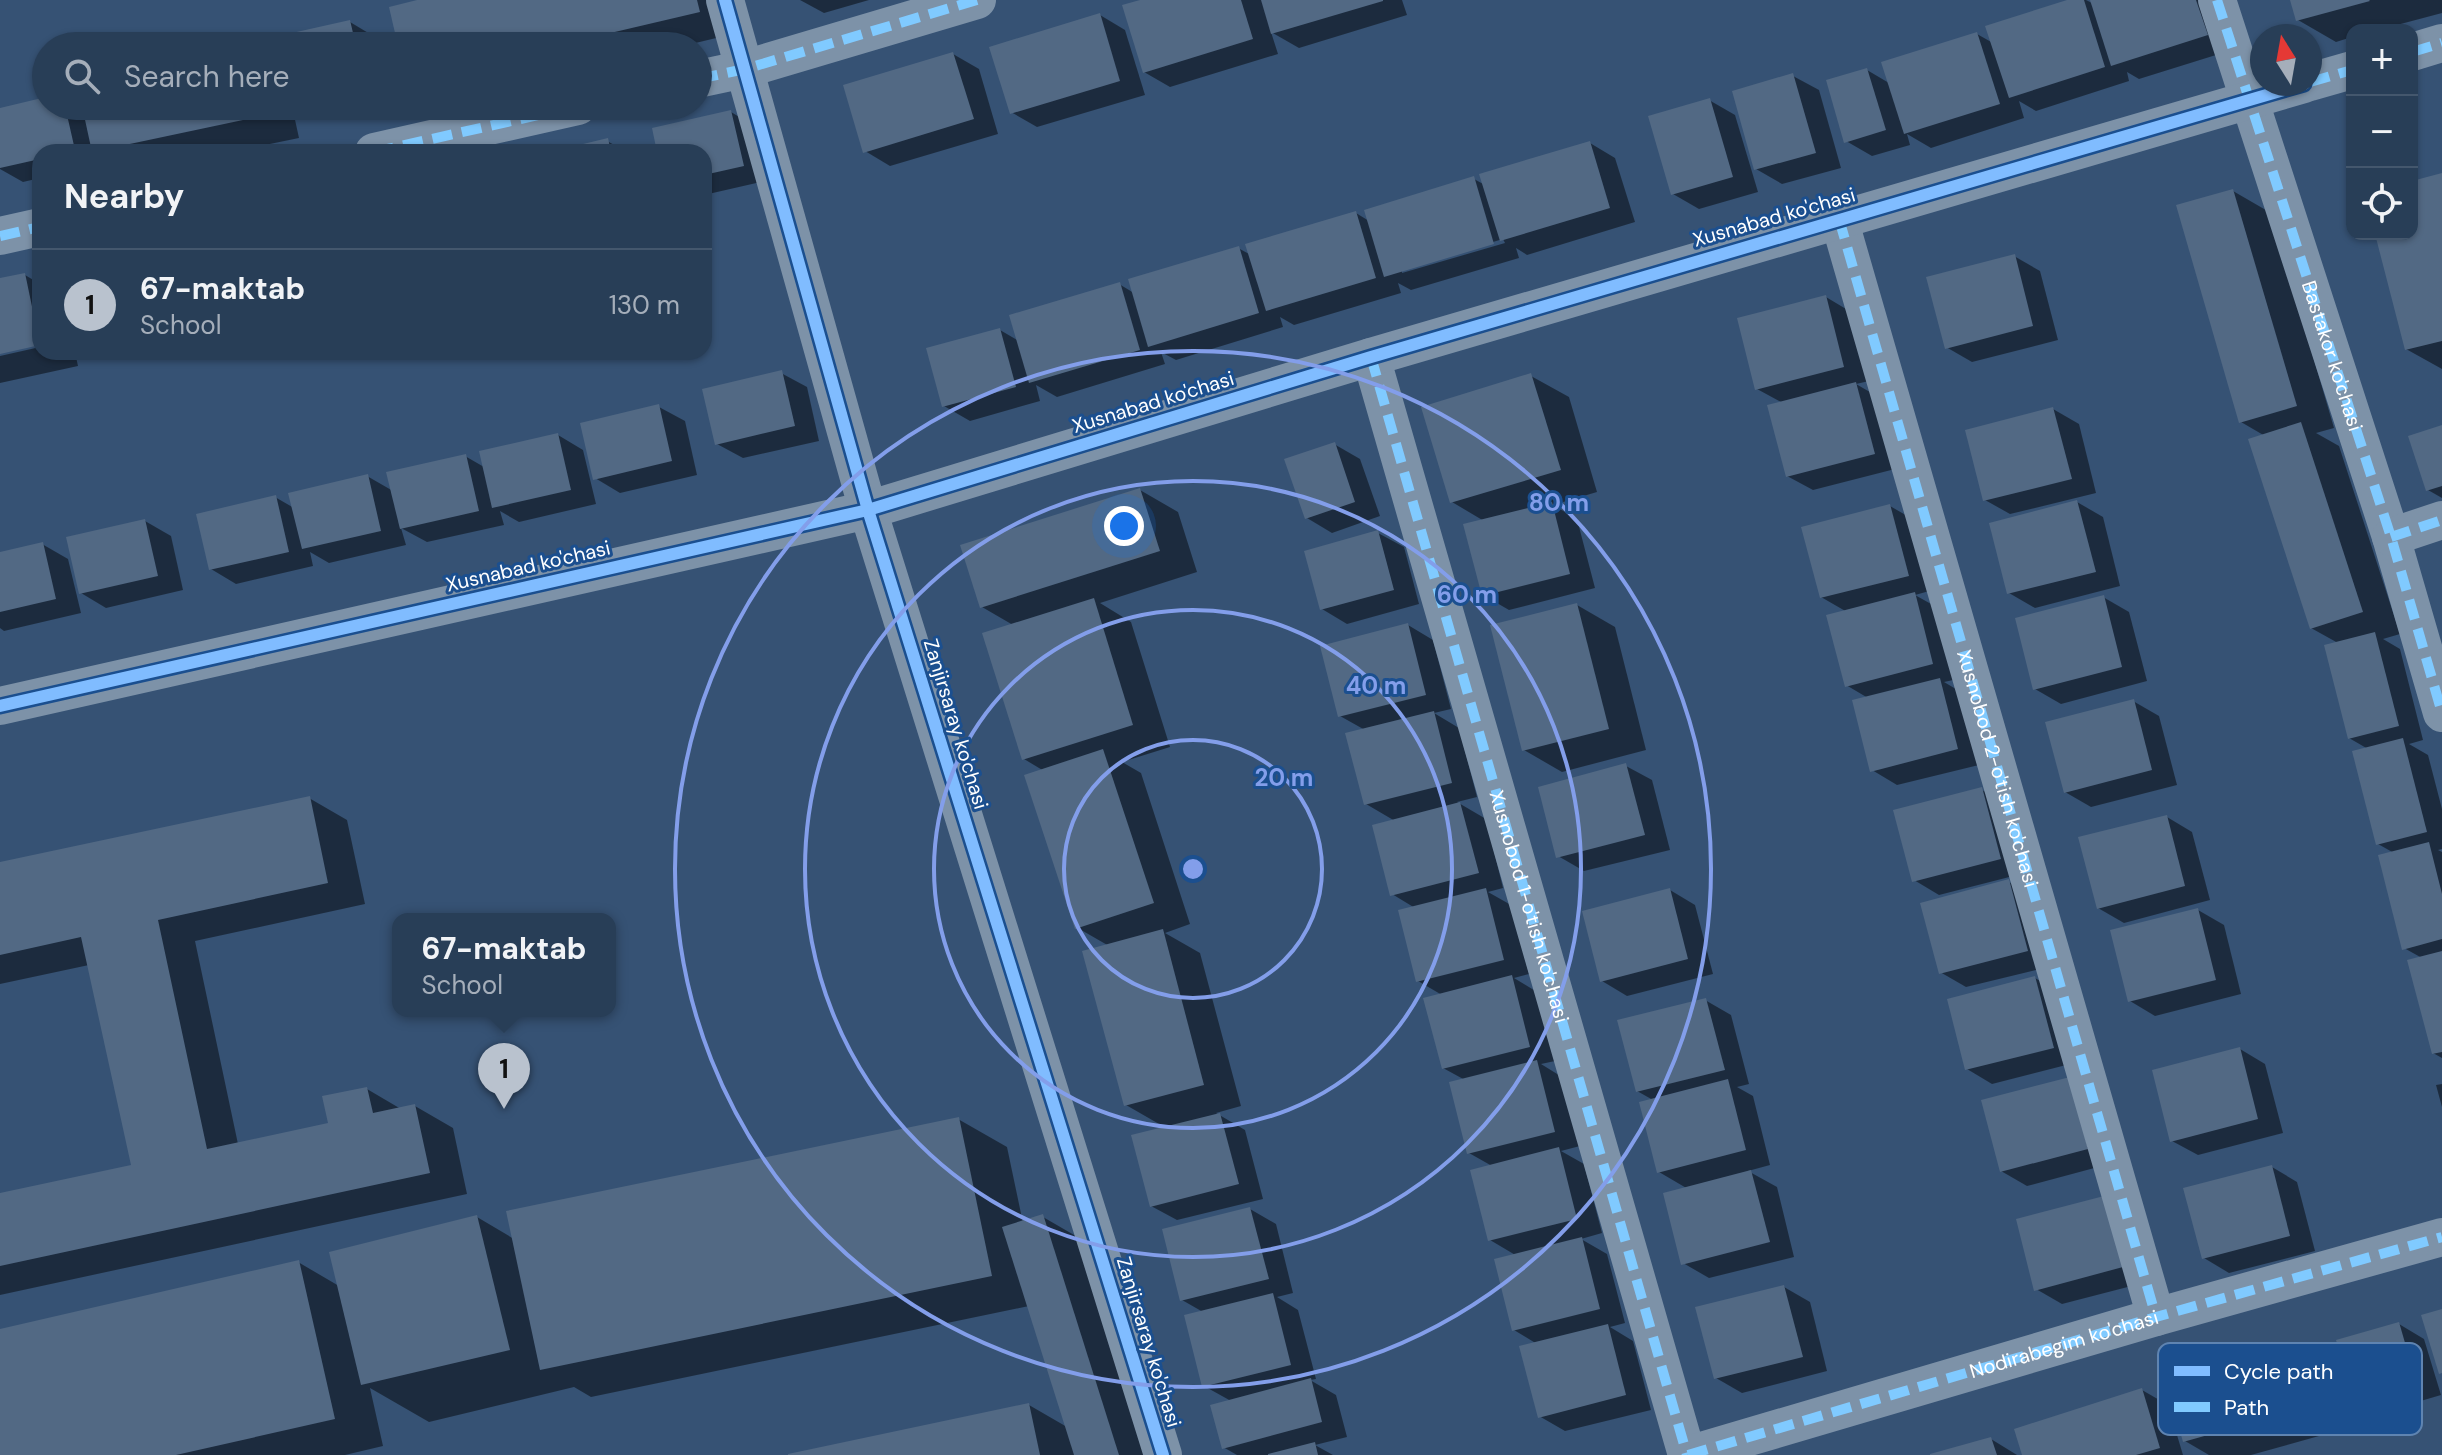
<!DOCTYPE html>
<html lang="en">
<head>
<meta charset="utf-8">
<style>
	:root { --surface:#283e57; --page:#30455d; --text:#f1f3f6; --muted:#a5aeba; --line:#44576d; --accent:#b9c2ce }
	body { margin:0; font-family:"DM Sans",sans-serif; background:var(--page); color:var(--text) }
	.controls { position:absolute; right:24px; top:24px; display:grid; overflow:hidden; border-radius:16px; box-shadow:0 2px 6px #0004 }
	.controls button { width:72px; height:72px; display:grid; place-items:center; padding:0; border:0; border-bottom:2px solid var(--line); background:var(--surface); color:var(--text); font:40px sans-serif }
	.compass { position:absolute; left:2250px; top:24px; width:72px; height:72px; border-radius:50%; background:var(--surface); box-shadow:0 2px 6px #0004; rotate:349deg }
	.you { position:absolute; left:1124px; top:526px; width:28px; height:28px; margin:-20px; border:6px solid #fff; border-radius:50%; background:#1a73e8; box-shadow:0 0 0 12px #1a73e833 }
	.badge { display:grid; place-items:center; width:52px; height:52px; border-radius:50%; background:var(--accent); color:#111; font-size:26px; font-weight:700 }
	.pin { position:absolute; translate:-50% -66px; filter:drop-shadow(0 2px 4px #0008) }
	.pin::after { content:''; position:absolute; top:42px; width:28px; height:24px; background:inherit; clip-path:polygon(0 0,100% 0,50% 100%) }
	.popup { position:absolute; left:392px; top:913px; width:224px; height:104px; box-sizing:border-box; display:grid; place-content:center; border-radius:16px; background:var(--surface); filter:drop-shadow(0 2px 6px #0005); font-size:26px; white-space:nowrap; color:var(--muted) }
	.popup b { font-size:30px; color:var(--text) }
	.popup::after { content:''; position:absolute; left:50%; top:100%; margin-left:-16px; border:16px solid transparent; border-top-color:var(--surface) }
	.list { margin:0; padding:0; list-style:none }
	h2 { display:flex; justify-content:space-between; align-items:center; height:104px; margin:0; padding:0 32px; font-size:34px }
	h2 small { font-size:26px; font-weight:400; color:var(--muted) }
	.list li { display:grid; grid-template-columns:52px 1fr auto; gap:24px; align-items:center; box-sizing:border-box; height:112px; padding:0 32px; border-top:2px solid var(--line) }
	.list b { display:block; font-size:30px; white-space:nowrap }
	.list p { margin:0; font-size:26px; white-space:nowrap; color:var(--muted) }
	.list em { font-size:26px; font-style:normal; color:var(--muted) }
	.icon { flex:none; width:44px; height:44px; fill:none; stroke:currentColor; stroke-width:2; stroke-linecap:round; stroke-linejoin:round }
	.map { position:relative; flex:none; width:2442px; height:1455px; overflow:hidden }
	.search { position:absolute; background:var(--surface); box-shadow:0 2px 6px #0004; left:32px; top:32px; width:680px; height:88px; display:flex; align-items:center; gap:20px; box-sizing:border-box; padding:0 28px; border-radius:44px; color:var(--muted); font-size:30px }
	.panel { position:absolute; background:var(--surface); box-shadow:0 2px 6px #0004; left:32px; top:144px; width:680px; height:216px; border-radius:24px }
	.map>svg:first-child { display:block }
</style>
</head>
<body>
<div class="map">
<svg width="2442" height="1455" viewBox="0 0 2442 1455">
	<rect width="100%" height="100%" fill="#365274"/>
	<g fill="#0007" fill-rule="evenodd">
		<path d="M426,0h303l8,33 -54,13h-283z"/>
		<path d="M800,0h69l-45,13z"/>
		<path d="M1147,0h255l5,15 -108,33 -28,-16 7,22 -108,33 -26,-15z"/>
		<path d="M2074,0h12l8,4 -2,-4h124l16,50 -93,29 -12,-7 2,9 -93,30 -17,-10 5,17 -93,30 -24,-14 3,11 -38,11 -26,-15 21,-71 22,13 88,-49 16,9z"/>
		<path d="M2292,0h150v13l-64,17h-26v7l-16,5 -38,-22z"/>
		<path d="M1100,15l25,15 20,65 -108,32 -26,-15z"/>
		<path d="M350,22l25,15 2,9h-80z"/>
		<path d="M953,54l26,15 19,65 -108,32 -25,-15z"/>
		<path d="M1793,76l26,14 22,78 -59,16 -26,-15z"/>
		<path d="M46,99v7h34l5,3 -1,-3h208l7,32 -69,14h-190v26l-17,4 -23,-13v-59z"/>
		<path d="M1709,100l26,15 23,77 -59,17 -26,-15z"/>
		<path d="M315,106h71l-51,11z"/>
		<path d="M731,112l25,15 13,53 -65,15v-43h-45z"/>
		<path d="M607,141l20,11h-69z"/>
		<path d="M1590,143l25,15 20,64 -108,33 -11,-7 3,10 -108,32 -13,-7 3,10 -107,32 -14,-8 3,10 -107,33 -15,-8 4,12 -108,33 -21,-12 4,16 -70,20 -26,-15 56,-76 19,11 100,-57 15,9 104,-45 13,7 105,-42 13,8 105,-42 11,6zM1503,239l2,4 -103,30v-4z"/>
		<path d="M2442,176v193l-36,-20 -29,-115h35v-51z"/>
		<path d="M2233,191l38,22 63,215 -18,5 23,13 61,188 -17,5 17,10 23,91 -14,4 19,11 14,54v40l-4,1 4,2v206l-9,-5 -11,-95 -18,-10 -10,-95 -16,-9 -10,-95 -19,-11 -11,-95 -27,-15 -46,-192 -24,-14z"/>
		<path d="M2014,256l26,15 18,69 -86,22 -26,-15z"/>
		<path d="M25,275l15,9v59l-40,9v-72z"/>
		<path d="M1826,297l25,15 18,69 -13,3 26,15 17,69 -86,22 -26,-14 -4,-73 -26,-14z"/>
		<path d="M40,347v5h35l3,14 -78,17v-27z"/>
		<path d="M781,373l26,14 12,54 -76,17 -26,-14z"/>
		<path d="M1531,376l38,21 28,95 -44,13 24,14 18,69 -86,22 -26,-15 1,-74 -32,-19z"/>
		<path d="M659,407l26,14 12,54 -77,18 -25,-15z"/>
		<path d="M2053,409l26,15 17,69 -86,21 -25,-14z"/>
		<path d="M2442,427v71l-14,-8z"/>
		<path d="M558,435l25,15 13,54 -77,18 -19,-11 4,14 -77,17 -26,-14 5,17 -77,18 -19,-11 3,14 -77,18 -25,-15 64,-72 19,11 73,-32 26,15 72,-35 19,11z"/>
		<path d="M1334,444l26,15 20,57 -48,17 -25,-15z"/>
		<path d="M1140,490l38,22 19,60 -97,31 31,19 39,125 -48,15 19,11 49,151 -25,9 35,20 41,153 -25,7 29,17 18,69 -86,21 -26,-14 15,-78 -40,-23 -17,-159 -33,-19 -32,-156 -20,-12 -11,-134 -31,-18z"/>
		<path d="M2077,502l26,15 17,69 -85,22 -26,-15z"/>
		<path d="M1890,506l26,15 17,69 -18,5 25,14 18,70 -14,3 22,13 17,69 -86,21 -25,-15 -4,-72 -22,-13 1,-73 -26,-15z"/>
		<path d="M145,521l26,15 12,54 -77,18 -25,-15z"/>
		<path d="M1378,533l26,14 15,57 -72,20 -25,-15z"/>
		<path d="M42,544l26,15 13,54 -77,18 -4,-3v-74z"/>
		<path d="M2103,597l26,15 18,69 -86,23 -26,-15z"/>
		<path d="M1577,605l38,22 31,123 -84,22 -38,-22z"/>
		<path d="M1408,625l25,15 18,69 -17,4 25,15 18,69 -20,5 29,17 17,69 -15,4 23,13 18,69 -15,4 23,14 18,69 -14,3 21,13 18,69 -19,5 23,13 18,69 -21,6 26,15 18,69 -15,4 23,14 18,69 -86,21 -26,-15 -2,-72 -23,-14 3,-74 -27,-16 2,-74 -23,-13 -4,-73 -22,-12 -1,-73 -24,-14 -3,-73 -23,-14 3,-73 -29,-17 -1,-74 -25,-14z"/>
		<path d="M2133,701l26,15 18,69 -86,22 -26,-15z"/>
		<path d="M1626,766l26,14 18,70 -86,21 -26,-15z"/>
		<path d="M1982,790l25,14 18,69 -86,22 -25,-15z"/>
		<path d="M309,798l38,22 18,84 -170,37 43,203 92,-20 37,-35 34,20 14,-3 38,22 14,66 -467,101v-100l133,-29 -44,-201 -89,19v-120z"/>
		<path d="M2167,817l25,15 18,68 -86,23 -26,-15z"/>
		<path d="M2009,882l26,14 17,70 -86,21 -26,-15z"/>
		<path d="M1670,890l25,15 18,69 -86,22 -25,-15z"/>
		<path d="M2198,910l26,15 17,69 -86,22 -25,-15z"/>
		<path d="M2035,978l26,15 17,69 -86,22 -25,-15z"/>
		<path d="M1705,1000l26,15 18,69 -12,3 16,9 17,69 -22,6 29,16 17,70 -85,21 -26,-15 5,-74 -29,-17 -6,-72 -16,-9z"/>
		<path d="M2240,1049l25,15 18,69 -85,22 -26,-14z"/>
		<path d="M2069,1079l44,84 -86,23 -26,-15z"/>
		<path d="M2442,1084v23l-6,-22z"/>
		<path d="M958,1119l49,28 16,76 20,-6 38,22 68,216h-358l238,-50 38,22 -38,-121 -438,91 -17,-10 -145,35 -59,-34 13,58 -38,9h-345v-124l298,-69 41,24 138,-69 37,22z"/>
		<path d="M2272,1167l25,15 18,69 -86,22 -25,-15z"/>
		<path d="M2104,1198l43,84 -85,22 -26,-15z"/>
		<path d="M1250,1209l26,15 17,69 -16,4 21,13 18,69 -6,1 26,15 11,42 -32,8 18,10h-96l-14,-8 8,-46 -27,-15 -1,-74 -21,-12z"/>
		<path d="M1784,1287l26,15 17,69 -85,22 -26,-15z"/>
		<path d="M2399,1324l25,15 17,56 -61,18 -16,-10 5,19 -118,33h-42l-24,-14 131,-96 28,16z"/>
		<path d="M2142,1390l26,15 15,50h-159z"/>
		<path d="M1991,1439l26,16h-83z"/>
	</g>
	<g fill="#526984">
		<path d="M417,0h280l3,12 -145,34h-157l-9,-39z"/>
		<path d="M1140,0h101l12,39 -110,34 -21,-68z"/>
		<path d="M1261,0h122v1l-112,33z"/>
		<path d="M2067,0h17l21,67 -96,31 -24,-72z"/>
		<path d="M2090,0h106l12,35 -97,31z"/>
		<path d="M2290,0h79l1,1 -74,20z"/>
		<path d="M1100,13l20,68 -110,33 -21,-67z"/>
		<path d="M350,20l6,26h-61l-3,-13z"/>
		<path d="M1977,32l23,72 -96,30 -23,-72z"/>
		<path d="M953,52l21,67 -111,34 -20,-68z"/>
		<path d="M1867,68l19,62 -42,13 -18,-63z"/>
		<path d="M1793,73l23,80 -62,17 -22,-79z"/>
		<path d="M46,97v9h19l10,44 -35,2v7l-40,9v-60z"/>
		<path d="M1710,98l23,79 -62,18 -23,-79z"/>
		<path d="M82,106h177l3,10 -170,36z"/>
		<path d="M731,110l13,56 -40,9v-23h-47l-5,-24z"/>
		<path d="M608,138l3,14h-57v-1z"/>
		<path d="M1590,141l20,67 -110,33 -21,-67z"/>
		<path d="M2442,173v168l-37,9 -30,-116h37v-53z"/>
		<path d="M1474,176l20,68 -110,33 -20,-67z"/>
		<path d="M2233,189l64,217 -58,17 -63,-218z"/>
		<path d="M1356,211l20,67 -110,33 -21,-67z"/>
		<path d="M1239,246l20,67 -111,34 -20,-68z"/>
		<path d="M2015,254l18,72 -88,23 -19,-72z"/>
		<path d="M25,273l15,72 -40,9v-76z"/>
		<path d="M1120,282l20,68 -111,33 -20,-68z"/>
		<path d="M1826,295l18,72 -89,23 -18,-72z"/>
		<path d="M1000,328l16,59 -74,20 -16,-59z"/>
		<path d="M782,370l13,56 -80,19 -13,-56z"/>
		<path d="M1531,373l30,97 -111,33 -29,-96z"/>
		<path d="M1856,382l19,72 -89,23 -19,-72z"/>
		<path d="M659,404l13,57 -79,19 -13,-57z"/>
		<path d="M2053,407l19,72 -89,22 -18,-71z"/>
		<path d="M2301,422l62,190 -53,17 -62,-190z"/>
		<path d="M2442,425v61l-16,5 -18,-55z"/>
		<path d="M558,433l13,57 -79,18 -13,-57z"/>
		<path d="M1335,442l20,60 -50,17 -21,-60z"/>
		<path d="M466,454l13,57 -79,18 -14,-57z"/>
		<path d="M368,474l13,57 -79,18 -14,-56z"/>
		<path d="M1140,488l20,63 -180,57 -20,-63z"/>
		<path d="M276,495l13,57 -80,18 -13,-56z"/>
		<path d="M2077,500l19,72 -89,22 -18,-71z"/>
		<path d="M1552,502l18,72 -88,22 -19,-72z"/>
		<path d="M1890,504l19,72 -89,22 -19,-71z"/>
		<path d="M145,519l13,57 -79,18 -13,-57z"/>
		<path d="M1378,530l16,60 -74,20 -16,-59z"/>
		<path d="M43,542l13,57 -56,13v-60z"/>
		<path d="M1915,592l18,72 -88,23 -19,-72z"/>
		<path d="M2104,595l18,72 -89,23 -18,-72z"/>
		<path d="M1094,598l39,127 -111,35 -40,-127z"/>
		<path d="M1577,603l32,126 -87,22 -32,-126z"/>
		<path d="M1408,623l18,72 -88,22 -18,-71z"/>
		<path d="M2375,632l24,94 -51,13 -24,-94z"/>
		<path d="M1940,678l18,71 -88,23 -18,-72z"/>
		<path d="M2134,699l18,71 -88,23 -19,-71z"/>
		<path d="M1434,711l18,72 -88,22 -19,-72z"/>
		<path d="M2403,738l24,94 -51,13 -24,-94z"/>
		<path d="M1103,749l51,154 -79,26 -51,-154z"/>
		<path d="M1626,763l19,72 -89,23 -18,-71z"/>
		<path d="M1982,787l19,72 -89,23 -19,-72z"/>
		<path d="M310,796l18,87 -170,37 49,229 121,-26 -6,-27 45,-9 6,26 42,-9 15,69 -430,93v-73l131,-28 -50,-228 -81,18v-93z"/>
		<path d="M1460,802l19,71 -89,23 -18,-71z"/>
		<path d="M2167,815l18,71 -88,23 -19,-72z"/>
		<path d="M2429,842l13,52v45l-40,11 -24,-95z"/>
		<path d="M2009,879l19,72 -89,23 -19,-71z"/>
		<path d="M1486,888l18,72 -88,22 -18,-72z"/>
		<path d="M1670,888l18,71 -88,23 -18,-71z"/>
		<path d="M2198,908l18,72 -88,22 -18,-72z"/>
		<path d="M1163,929l41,156 -80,21 -42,-155z"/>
		<path d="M2442,951v101l-10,2 -25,-94z"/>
		<path d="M1512,975l18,72 -88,22 -19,-71z"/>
		<path d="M2035,976l19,72 -89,22 -18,-71z"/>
		<path d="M1706,998l19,72 -89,22 -19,-72z"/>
		<path d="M2240,1047l18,72 -88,23 -18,-72z"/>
		<path d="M1537,1060l18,72 -88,22 -18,-72z"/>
		<path d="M2070,1077l18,72 -88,23 -19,-72z"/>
		<path d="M1728,1079l18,71 -89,23 -18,-71z"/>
		<path d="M1220,1113l19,71 -89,23 -19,-72z"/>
		<path d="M959,1117l33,159 -452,94 -34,-159z"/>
		<path d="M1559,1147l18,72 -89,22 -18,-71z"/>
		<path d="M2272,1165l18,71 -88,23 -19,-71z"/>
		<path d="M1751,1170l19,72 -89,23 -18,-72z"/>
		<path d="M2104,1196l19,71 -89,24 -18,-72z"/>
		<path d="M1250,1207l19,72 -89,22 -18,-72z"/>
		<path d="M1043,1214l76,241h-45l-72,-228z"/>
		<path d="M477,1215l33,135 -149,35 -32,-133z"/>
		<path d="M1582,1237l18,72 -88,22 -18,-72z"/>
		<path d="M299,1260l36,159 -159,36h-176v-126z"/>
		<path d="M1784,1285l19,72 -89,22 -19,-72z"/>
		<path d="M1273,1293l18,72 -89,22 -18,-72z"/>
		<path d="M2442,1309v64l-3,1 -18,-59z"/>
		<path d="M2399,1322l17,59 -63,18 -17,-59z"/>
		<path d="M1608,1324l18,71 -88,23 -19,-72z"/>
		<path d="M2316,1343l16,57 -149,42 -16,-57z"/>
		<path d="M1311,1378l11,44 -100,27 -12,-44z"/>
		<path d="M2142,1388l18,60 -24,7h-114l-8,-26z"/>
		<path d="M1029,1403l11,52h-252v-1z"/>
		<path d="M1991,1437l6,18h-67v-1z"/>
		<path d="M1315,1442l3,13h-50v-1z"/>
	</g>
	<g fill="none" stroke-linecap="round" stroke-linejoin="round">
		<g stroke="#7d92a8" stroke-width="38">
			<path d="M725,0l143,510 295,945"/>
			<path d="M2217,0l174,537 51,176"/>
			<path d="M2412,52l30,-9"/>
			<path d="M698,79l47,-10 232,-69"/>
			<path d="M2310,82l42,-12"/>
			<path d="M374,152l204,-46"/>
			<path id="s1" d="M1839,219l317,1098"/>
			<path d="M0,236l40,-9"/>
			<path d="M1371,357l316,1098"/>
			<path d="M2391,537l51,-17"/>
			<path d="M0,706l868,-196 503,-153 933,-273"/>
			<path id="s2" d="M1688,1455l468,-138 286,-80"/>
		</g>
		<g stroke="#80caff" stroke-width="10" stroke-dasharray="20 10" stroke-linecap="butt">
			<path id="s3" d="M2217,0l174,537 51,176"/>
			<path d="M2412,52l30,-9"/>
			<path d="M698,79l47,-10 232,-69"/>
			<path d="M2310,82l42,-12"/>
			<path d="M374,152l204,-46"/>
			<path d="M1839,219l317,1098"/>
			<path d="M0,236l40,-9"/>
			<path id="s4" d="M1371,357l316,1098"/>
			<path d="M2391,537l51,-17"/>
			<path d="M1688,1455l468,-138 286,-80"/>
		</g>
		<defs>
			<g id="cycleway">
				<path d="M725,0l143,510 295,945"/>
				<path d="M0,706l868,-196 503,-153 933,-273"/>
			</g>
		</defs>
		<use href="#cycleway" stroke="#1b4f8f" stroke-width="17"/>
		<use href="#cycleway" stroke="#80bcff" stroke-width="12"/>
	</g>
	<g fill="none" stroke="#839eea" stroke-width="4">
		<circle cx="1193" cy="869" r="129"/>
		<circle cx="1193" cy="869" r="259"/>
		<circle cx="1193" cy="869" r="388"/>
		<circle cx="1193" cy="869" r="518"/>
	</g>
	<g text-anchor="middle" stroke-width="6" stroke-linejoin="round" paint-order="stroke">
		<g font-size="20" fill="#fff" stroke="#1b4f8f">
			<text transform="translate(1774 217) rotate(-16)" y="7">Xusnabad ko'chasi</text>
			<text dy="7" stroke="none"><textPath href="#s3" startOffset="374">Bastakor ko'chasi</textPath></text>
			<text transform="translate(1153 402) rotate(-17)" y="7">Xusnabad ko'chasi</text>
			<text transform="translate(528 566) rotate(-13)" y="7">Xusnabad ko'chasi</text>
			<text transform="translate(956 724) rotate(73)" y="7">Zanjirsaray ko'chasi</text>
			<text dy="7" stroke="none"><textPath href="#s1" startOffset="572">Xusnobod 2-o'tish ko'chasi</textPath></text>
			<text dy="7" stroke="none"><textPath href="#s4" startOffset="572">Xusnobod 1-o'tish ko'chasi</textPath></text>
			<text transform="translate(1149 1342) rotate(73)" y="7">Zanjirsaray ko'chasi</text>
			<text dy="7" stroke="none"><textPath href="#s2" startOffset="392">Nodirabegim ko'chasi</textPath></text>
		</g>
	</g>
	<rect x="2158" y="1343" width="264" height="92" rx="12" fill="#1b4f8f" stroke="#5f84b1" stroke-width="2"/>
	<rect x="2174" y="1366" width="36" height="10" fill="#80bcff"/>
	<rect x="2174" y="1402" width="36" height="10" fill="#80caff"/>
	<g font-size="22" fill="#fff">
		<text x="2224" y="1379">Cycle path</text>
		<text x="2224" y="1415">Path</text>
	</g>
	<circle cx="1193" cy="869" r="12" fill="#839eea" stroke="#1b4f8f" stroke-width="4"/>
	<g font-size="24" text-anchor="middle" font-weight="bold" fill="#839eea" stroke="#1b4f8f" stroke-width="6" stroke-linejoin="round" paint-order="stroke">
		<text x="1559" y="511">80 m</text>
		<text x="1467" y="603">60 m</text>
		<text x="1376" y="694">40 m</text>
		<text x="1284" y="786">20 m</text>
	</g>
</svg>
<div class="controls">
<button>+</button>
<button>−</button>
<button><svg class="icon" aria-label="locate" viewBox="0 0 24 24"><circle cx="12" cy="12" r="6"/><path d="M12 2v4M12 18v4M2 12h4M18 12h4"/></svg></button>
</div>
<svg class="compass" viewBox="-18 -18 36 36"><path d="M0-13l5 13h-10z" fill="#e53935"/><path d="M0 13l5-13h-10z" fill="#a5aeba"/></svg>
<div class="you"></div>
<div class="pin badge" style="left:504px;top:1109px">1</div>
<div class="popup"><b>67-maktab</b>School</div>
<div class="search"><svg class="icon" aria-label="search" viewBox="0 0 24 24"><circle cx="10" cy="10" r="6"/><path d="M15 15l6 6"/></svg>Search here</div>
<section class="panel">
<h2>Nearby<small></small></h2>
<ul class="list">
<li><span class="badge">1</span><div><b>67-maktab</b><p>School</p></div><em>130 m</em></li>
</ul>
</section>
</div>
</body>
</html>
